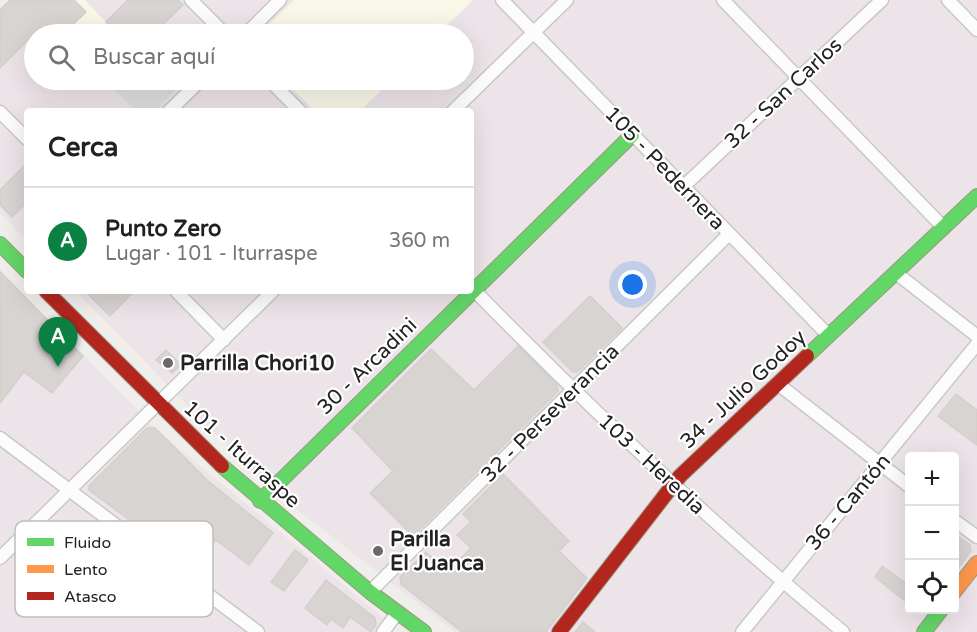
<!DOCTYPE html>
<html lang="es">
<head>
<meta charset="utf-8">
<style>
	:root { --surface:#fff; --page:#f6f6f6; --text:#202124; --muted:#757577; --line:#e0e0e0; --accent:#0b8043 }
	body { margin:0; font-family:"Varela Round",sans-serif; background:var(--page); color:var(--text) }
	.controls { position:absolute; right:18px; bottom:18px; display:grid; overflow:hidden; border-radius:6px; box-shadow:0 6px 24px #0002 }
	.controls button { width:54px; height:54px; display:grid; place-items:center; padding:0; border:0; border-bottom:2px solid var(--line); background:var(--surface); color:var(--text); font:30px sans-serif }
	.you { position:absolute; left:633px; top:285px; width:21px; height:21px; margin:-15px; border:4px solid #fff; border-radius:50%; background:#1a73e8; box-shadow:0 0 0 9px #1a73e833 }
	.badge { display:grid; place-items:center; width:39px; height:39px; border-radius:50%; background:var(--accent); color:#fff; font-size:20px; font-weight:700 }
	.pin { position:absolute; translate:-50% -50px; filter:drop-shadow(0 2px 3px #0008) }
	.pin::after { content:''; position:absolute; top:32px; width:21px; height:18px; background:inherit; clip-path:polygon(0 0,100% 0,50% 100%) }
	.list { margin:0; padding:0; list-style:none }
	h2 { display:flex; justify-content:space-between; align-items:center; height:78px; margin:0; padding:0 24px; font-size:26px }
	h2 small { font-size:20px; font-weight:400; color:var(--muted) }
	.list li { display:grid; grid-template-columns:39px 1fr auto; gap:18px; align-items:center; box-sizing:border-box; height:108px; padding:0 24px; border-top:2px solid var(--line) }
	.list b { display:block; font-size:22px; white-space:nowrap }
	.list p { margin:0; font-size:20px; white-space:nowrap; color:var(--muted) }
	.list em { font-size:20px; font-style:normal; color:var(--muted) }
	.icon { flex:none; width:33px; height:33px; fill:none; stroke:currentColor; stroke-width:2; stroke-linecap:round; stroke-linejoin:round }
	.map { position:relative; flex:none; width:977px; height:632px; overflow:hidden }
	.search { position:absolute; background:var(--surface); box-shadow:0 6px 24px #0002; left:24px; top:24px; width:450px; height:66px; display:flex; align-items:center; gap:15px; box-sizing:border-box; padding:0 21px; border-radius:33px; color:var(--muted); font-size:22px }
	.panel { position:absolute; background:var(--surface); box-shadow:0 6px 24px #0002; left:24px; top:108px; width:450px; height:186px; border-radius:6px }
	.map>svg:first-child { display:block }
</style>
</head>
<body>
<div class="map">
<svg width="977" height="632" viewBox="0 0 977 632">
	<rect width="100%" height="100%" fill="#f0eeeb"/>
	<g fill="#ede4e9" fill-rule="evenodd">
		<path d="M9,0h968v632h-522l-191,-148 -188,-193h395v-180h-444v130l-27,-28v-204zM34,34h430v46h-430zM910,456h44v154h-44z"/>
		<path d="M0,269l158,162 228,189 -9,12h-377z"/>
	</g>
	<g fill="#f8f7e8">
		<path d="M10,0h75l26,27 -8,7h-69v14l-34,-34v-4z"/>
		<path d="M294,0h179l-35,34h-179z"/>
		<path d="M283,80h109l-32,31h-45z"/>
	</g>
	<path fill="#dededc" d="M105,80h59l11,11 -20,20h-19z"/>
	<g fill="#d7d4d2" stroke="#d3d0cc" stroke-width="1.5">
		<path d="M10,0h64l12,12 -23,22h-29v13l-6,-7 -28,28v-58z"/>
		<path d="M128,0h50l5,5 -30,29h-34l-13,-12z"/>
		<path d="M27,163v19l-4,5 4,4v11l-15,15 -12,-12v-15z"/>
		<path d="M0,272l83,84 -31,37 -28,-21 -24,31z"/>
		<path d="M85,291h49l-24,25z"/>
		<path d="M590,296l32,32 -45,44h-4l-30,-30z"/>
		<path d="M518,346l39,39 1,6 -145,145 -43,-43 23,-22 -41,-43 79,-79 43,41z"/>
		<path d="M166,350l15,15 -9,8 -16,-13z"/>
		<path d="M956,394l21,16v35l-39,-29z"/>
		<path d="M147,428h8l53,53 65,52 -24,32 -33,-25 -22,28 -105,-78v-4z"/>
		<path d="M503,474l66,67 -10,10 28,27 -41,54h-84l-61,-48 -1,-7 26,-25 21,20 24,-24 -14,-13 14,-13 -8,-8z"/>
		<path d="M954,534l16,11 1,6 -17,22z"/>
		<path d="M295,550l13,10 -24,31 -13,-9z"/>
		<path d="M882,566l27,20v18l-34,-27z"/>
		<path d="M326,580l49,38 1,7 -5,7 -21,-15 -7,11 -12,-9 -4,6 -22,-17z"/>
		<path d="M583,622l12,10h-20z"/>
	</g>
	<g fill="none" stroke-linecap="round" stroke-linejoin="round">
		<defs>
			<g id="street">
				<path d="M191,0l34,34"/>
				<path d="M502,0l327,336"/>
				<path d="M723,0l221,228"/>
				<path d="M948,0l29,30"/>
				<path d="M246,34l34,-34"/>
				<path d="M269,80l31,31"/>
				<path d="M169,111l32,-31"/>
				<path d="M453,111l114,-111"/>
				<path d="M0,112l27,27"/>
				<path d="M684,186l198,-186"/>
				<path d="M896,273l81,63"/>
				<path d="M471,287c118,121 241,237 372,345"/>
				<path d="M176,291l48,49"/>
				<path d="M778,384l132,103"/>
				<path d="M0,438l258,194"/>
				<path d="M954,520l23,17"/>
				<path d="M0,558l273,-267"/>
				<path d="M370,592l359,-358"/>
				<path d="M383,632l15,-20"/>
				<path d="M742,632l235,-288"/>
			</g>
			<g id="fast">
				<path d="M0,244l27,27"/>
				<path d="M807,356l170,-160"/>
				<path d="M222,466l148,126 54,40"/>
				<path d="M260,501l372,-366"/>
				<path d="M924,632l17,-22"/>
			</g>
			<path id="slow" d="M954,592l23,-29"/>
			<g id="jam">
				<path d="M46,291l176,175"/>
				<path d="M559,632l121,-156 127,-120"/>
			</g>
		</defs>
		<use href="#street" stroke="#c9c8c7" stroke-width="15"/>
		<use href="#fast" stroke="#999a82" stroke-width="16"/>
		<use href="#slow" stroke="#999a82" stroke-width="16"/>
		<use href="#jam" stroke="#999a82" stroke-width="16"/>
		<use href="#street" stroke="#fdfcfc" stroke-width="12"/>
		<use href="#fast" stroke="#63d668" stroke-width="14"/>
		<use href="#slow" stroke="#ff974d" stroke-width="14"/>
		<use href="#jam" stroke="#b3261e" stroke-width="14"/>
	</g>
	<g fill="#6a6968" stroke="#fff" stroke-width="2">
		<circle cx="168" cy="363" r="6"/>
		<circle cx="378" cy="551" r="6"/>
	</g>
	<g text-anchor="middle" stroke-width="4.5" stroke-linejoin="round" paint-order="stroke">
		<g font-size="21" fill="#222" stroke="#fff">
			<text transform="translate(783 93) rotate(-43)" y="7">32 - San Carlos</text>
			<text transform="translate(665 168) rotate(46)" y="7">105 - Pedernera</text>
			<text transform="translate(367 366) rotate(-44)" y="7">30 - Arcadini</text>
			<text transform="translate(743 389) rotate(-43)" y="7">34 - Julio Godoy</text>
			<text transform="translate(550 413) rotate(-45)" y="7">32 - Perseverancia</text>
			<text transform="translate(242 454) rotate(42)" y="7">101 - Iturraspe</text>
			<text transform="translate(652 464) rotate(43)" y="7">103 - Heredia</text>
			<text transform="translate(848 502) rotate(-50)" y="7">36 - Cantón</text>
		</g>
		<g font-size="21" font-weight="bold" fill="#222" stroke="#fff" text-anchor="start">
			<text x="180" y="370">Parrilla Chori10</text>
			<text x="390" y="546">Parilla<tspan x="390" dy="24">El Juanca</tspan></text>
		</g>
	</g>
	<rect x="15" y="521" width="198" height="96" rx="9" fill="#fff" stroke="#bdbdbd" stroke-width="1.5"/>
	<rect x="27" y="538" width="27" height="8" fill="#63d668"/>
	<rect x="27" y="565" width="27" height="8" fill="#ff974d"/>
	<rect x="27" y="592" width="27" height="8" fill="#b3261e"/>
	<g font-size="16" fill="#222">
		<text x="64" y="548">Fluido</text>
		<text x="64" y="575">Lento</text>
		<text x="64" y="602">Atasco</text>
	</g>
</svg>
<div class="controls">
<button>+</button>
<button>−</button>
<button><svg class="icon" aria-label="locate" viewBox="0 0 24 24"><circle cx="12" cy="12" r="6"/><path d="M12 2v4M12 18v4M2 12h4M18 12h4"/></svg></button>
</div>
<div class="you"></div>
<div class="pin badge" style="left:58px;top:367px">A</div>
<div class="search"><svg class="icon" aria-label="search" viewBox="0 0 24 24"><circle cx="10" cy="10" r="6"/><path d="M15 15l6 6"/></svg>Buscar aquí</div>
<section class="panel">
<h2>Cerca<small></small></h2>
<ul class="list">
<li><span class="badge">A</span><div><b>Punto Zero</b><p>Lugar · 101 - Iturraspe</p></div><em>360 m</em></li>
</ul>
</section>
</div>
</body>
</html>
